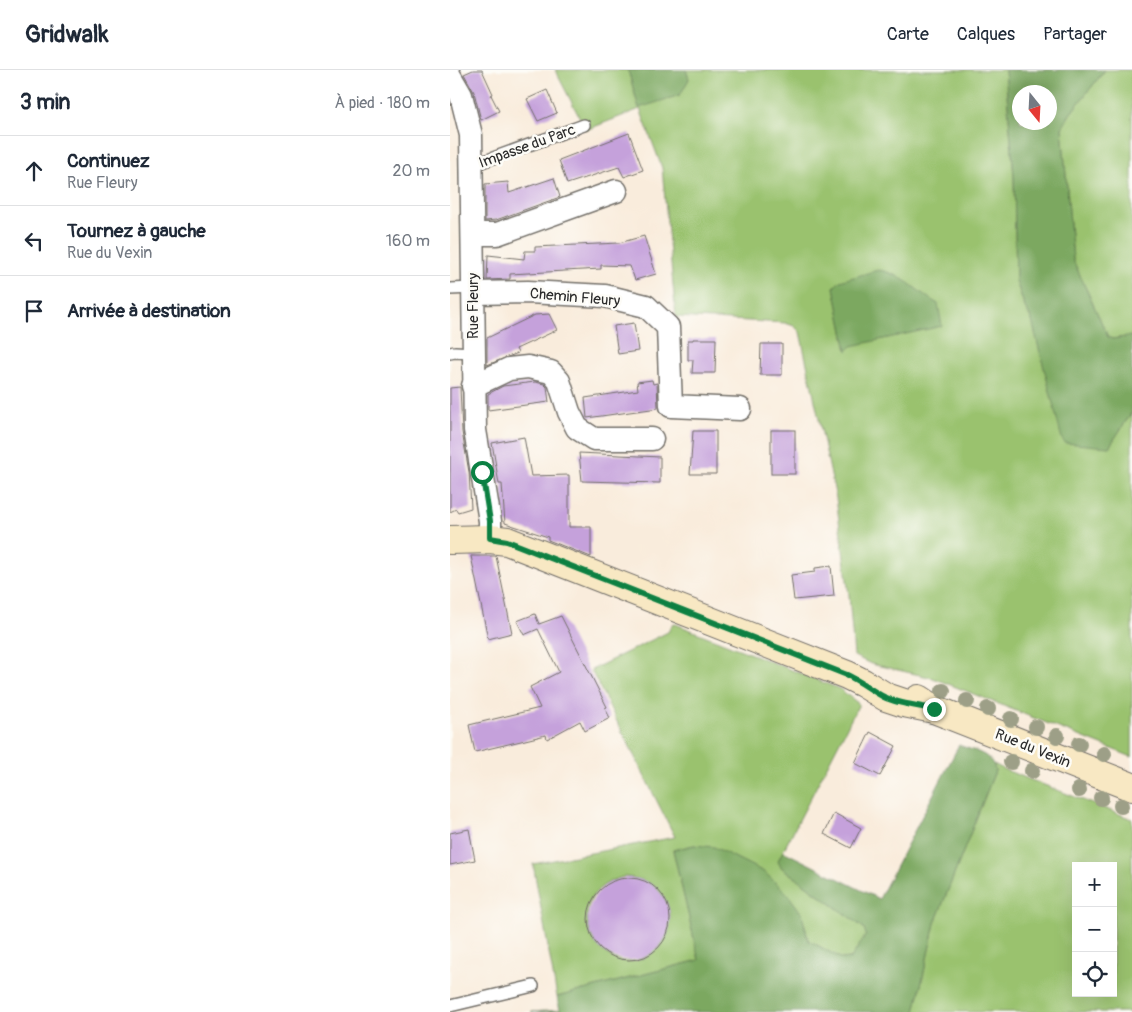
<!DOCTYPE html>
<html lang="fr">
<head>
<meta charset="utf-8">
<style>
	:root { --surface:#fff; --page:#f6f6f7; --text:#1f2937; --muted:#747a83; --line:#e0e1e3 }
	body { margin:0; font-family:Pangolin,sans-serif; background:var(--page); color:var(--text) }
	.controls { position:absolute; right:15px; bottom:15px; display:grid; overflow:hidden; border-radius:0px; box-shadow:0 5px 20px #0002 }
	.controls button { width:45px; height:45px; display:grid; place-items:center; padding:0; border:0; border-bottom:1px solid var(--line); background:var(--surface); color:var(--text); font:25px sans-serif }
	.compass { position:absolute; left:562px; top:15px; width:45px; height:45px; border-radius:50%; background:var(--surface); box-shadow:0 5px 20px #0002; rotate:162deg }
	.stop { position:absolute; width:15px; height:15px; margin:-11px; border:4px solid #0b8043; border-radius:50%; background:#fff }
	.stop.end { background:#0b8043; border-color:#fff; box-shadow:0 1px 5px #0008 }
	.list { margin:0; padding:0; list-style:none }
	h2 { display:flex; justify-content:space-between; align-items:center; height:65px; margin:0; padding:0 20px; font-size:21px }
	h2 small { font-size:16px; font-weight:400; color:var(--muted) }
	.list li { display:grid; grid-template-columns:32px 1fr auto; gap:15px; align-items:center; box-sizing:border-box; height:70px; padding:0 20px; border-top:1px solid var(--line) }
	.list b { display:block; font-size:19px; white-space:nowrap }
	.list p { margin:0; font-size:16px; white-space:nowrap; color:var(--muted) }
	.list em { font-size:16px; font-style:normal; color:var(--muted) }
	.icon { flex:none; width:28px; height:28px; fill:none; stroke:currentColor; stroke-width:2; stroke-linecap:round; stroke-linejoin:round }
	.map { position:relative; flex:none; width:682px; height:942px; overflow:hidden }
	header { display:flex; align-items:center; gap:30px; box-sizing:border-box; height:70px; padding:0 25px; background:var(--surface); border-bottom:1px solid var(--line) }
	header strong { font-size:24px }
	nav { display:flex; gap:28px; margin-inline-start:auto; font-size:18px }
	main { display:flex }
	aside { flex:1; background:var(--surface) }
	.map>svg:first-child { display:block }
</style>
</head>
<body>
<header>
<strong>Gridwalk</strong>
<nav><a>Carte</a><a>Calques</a><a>Partager</a></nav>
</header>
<main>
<aside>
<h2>3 min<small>À pied · 180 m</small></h2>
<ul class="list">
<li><svg class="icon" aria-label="ahead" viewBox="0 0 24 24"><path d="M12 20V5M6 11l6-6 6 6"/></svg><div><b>Continuez</b><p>Rue Fleury</p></div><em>20 m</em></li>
<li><svg class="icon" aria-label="left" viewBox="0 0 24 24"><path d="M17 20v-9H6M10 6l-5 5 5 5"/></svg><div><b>Tournez à gauche</b><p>Rue du Vexin</p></div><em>160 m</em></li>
<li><svg class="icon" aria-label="arrive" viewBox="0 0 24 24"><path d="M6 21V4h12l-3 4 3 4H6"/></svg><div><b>Arrivée à destination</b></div></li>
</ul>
</aside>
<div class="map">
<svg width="682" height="942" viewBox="0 0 682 942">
	<rect width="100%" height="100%" fill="#fdfcf7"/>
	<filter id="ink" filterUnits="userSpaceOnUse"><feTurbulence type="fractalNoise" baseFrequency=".02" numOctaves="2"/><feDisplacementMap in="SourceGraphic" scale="10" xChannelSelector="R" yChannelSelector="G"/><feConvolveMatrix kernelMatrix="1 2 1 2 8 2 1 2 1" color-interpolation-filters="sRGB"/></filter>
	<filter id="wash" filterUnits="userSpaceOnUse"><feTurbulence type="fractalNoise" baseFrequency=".0096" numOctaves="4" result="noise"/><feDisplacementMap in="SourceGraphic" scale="20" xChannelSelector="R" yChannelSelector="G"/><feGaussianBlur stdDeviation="1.12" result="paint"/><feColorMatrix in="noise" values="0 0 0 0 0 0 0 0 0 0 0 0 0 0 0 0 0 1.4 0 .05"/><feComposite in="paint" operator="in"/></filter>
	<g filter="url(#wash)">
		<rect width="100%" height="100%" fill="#f9ecdc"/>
		<g fill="#9ac26e" stroke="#62764c" fill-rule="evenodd">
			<path d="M105,0h73l11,38 50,-29 -3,-9h319l9,106 2,105 10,29 83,137 23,-35v345l-199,-79 -62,-14 -17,-8 -5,-61 -13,-97 -36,-166 -6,-6 -9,-3 -109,-6 -14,-149 -22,-59 -54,21zM384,217l94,12 9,5 -86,42 -4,4z"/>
			<path d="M655,0h27v266l-20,3 -4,-2 -35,-77 -11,-132 8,-14z"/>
			<path d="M223,553l167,66 19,15 -81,157 3,6 83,61 3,7 -16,23 -9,1 -34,-19 -3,-15 -111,-80 -21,5 26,110 -142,37 -24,-133 142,-27 -84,-167 77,-38zM174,807c22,1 40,11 45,34 3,13 -2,29 -12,38 -52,47 -109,-54 -33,-72z"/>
			<path d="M544,694l9,5 129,50v193h-217l20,-89 60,-152zM626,796h37v127h-37z"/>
		</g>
		<g fill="#7ba861" stroke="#536a46" fill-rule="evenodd">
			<path d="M178,0h58l3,9 -9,16 -41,13z"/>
			<path d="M555,0h100l-35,44 -8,14 11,132 35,77 4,2 20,-3v76l-23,35 -44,-4 -3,-4 -31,-122 -5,-7 -10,-29 -2,-105zM600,22v30h-30v-30z"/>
			<path d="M428,200c24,3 39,22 60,34l4,22 -90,20 -5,5 -13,-64 6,-6z"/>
			<path d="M509,675c14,6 34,8 36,26l-60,152 -20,89h-384l29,-2 -3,-13 142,-37 -26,-110 21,-5 20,2 50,25 23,21 15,21 6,26 34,19 9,-1 15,-23 -2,-7 -83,-61 -3,-6 5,-10 96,48z"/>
		</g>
		<g id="blocks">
			<g fill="#c5a1db">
				<path d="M23,0h9l11,24 -2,1 8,16 -18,9 -7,-28 -10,-18z"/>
				<path d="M97,20l10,23 -19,8 -11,-22z"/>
				<path d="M179,63l14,37 -19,7 -5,-10 -52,17 -8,-24z"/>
				<path d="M104,108l6,19 -64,23 -11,1v-37l23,-2 1,11z"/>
				<path d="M194,166l12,38 -21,6 -5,-14 -29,-1v4l-91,5v5l-23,1 1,-25 36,4 1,-8h10v-4l84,-4z"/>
				<path d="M99,244l8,16 -41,19 2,4 -31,12v-27l48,-23z"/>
				<path d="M184,253l4,28 -20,3 -4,-28z"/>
				<path d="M243,269h23l-1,34h-23l1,-13h-5v-20h5z"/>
				<path d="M311,274h21v31h-22z"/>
				<path d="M202,310l1,4 4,-1 1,25 -71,10 -2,-20 53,-8 -1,-8z"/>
				<path d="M85,312l9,2 3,3 2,15 -61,8v-16l15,-8z"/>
				<path d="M10,317l2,45 7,40 2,36 -13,4 -2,-3 -6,3v-124z"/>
				<rect x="321" y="360" width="24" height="44"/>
				<path d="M243,361h23v43h-26z"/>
				<path d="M74,367l7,39 38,-1v52h22v30l-43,-17v-3l-43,-14 -3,-39h-3l-7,-41z"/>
				<path d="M129,383l81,4v26l-78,-2z"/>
				<path d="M21,486h25l16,77 -24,6z"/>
				<path d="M381,496l3,30 -40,4 -3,-25 24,-3v-4z"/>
				<path d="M85,544l4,10 22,-8 46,91 -2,1 5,10 -25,13 -5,-10 -33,18 -1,-4 -71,17 -6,-27 71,-17 -10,-21 29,-15 -21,-43 -14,6 -7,-14z"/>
				<path d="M420,662l26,14 -16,30 -25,-13z"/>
				<path d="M384,743l27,15 -10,20 -27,-14z"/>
				<path d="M19,759l6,31 -25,5v-32z"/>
				<circle cx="179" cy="849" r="41"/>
			</g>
		</g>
	</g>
	<g filter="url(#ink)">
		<use href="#blocks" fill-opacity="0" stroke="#736f69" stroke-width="1"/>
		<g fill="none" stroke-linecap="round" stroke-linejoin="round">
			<defs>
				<g id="lane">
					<path d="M21,96l113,-41"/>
					<path d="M0,219l24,-1"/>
					<path d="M0,283l5,-1 18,1"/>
					<path d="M0,936l83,-20"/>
				</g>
				<g id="street">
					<path d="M0,6l11,19 10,40 4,295 15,91v18"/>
					<path d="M23,164h24l119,-43"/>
					<path d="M24,223l54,-1 77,4 41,10 22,21 3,79 69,3"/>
					<path d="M23,316l36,-17 19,-2 23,5 8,9 10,31 8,16 17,11h58"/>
				</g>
				<g id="secondary">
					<path d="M0,470l40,-1 17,2 340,134 16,8 23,14 18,6 30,6"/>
					<path d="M469,629l15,10 198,78"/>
				</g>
			</defs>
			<use href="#lane" stroke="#736f69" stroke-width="14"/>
			<use href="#street" stroke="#736f69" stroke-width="25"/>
			<use href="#secondary" stroke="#736f69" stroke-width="30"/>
			<use href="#lane" stroke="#fff" stroke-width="11"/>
			<use href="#street" stroke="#fff" stroke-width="22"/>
			<use href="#secondary" stroke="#f8e8c3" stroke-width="28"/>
		</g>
		<g fill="#9d9f87">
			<circle cx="493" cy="621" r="8"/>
			<circle cx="517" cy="631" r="8"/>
			<circle cx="538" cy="639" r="8"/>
			<circle cx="561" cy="649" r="8"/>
			<circle cx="586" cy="657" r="8"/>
			<circle cx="607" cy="666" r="8"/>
			<circle cx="629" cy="674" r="8"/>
			<circle cx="654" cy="684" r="8"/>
			<circle cx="561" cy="692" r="8"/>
			<circle cx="582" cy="701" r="8"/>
			<circle cx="629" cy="720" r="8"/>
			<circle cx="651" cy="728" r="8"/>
			<circle cx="671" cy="736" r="8"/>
		</g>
	</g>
	<g fill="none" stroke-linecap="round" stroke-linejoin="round" filter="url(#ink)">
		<path stroke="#0b8043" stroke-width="6" d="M32,402l8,49v17l17,3 23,9 317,125c13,6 24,15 37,22 15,7 34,9 50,12"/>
	</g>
	<g text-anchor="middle" stroke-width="5" stroke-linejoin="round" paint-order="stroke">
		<g font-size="15" fill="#2b2b2b" stroke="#fdfcf7">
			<text transform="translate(77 76) rotate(-20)" y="5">Impasse du Parc</text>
			<text transform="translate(125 227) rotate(5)" y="5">Chemin Fleury</text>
			<text transform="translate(23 236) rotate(-90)" y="5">Rue Fleury</text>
			<text transform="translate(583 678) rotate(22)" y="5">Rue du Vexin</text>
		</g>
	</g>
</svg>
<div class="controls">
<button>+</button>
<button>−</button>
<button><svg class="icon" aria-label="locate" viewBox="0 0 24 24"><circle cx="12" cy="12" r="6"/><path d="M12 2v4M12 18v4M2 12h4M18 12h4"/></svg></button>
</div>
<svg class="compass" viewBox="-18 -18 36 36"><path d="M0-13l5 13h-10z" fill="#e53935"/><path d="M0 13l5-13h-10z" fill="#747a83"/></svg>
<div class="stop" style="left:32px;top:402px"></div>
<div class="stop end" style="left:484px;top:639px"></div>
</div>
</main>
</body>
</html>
